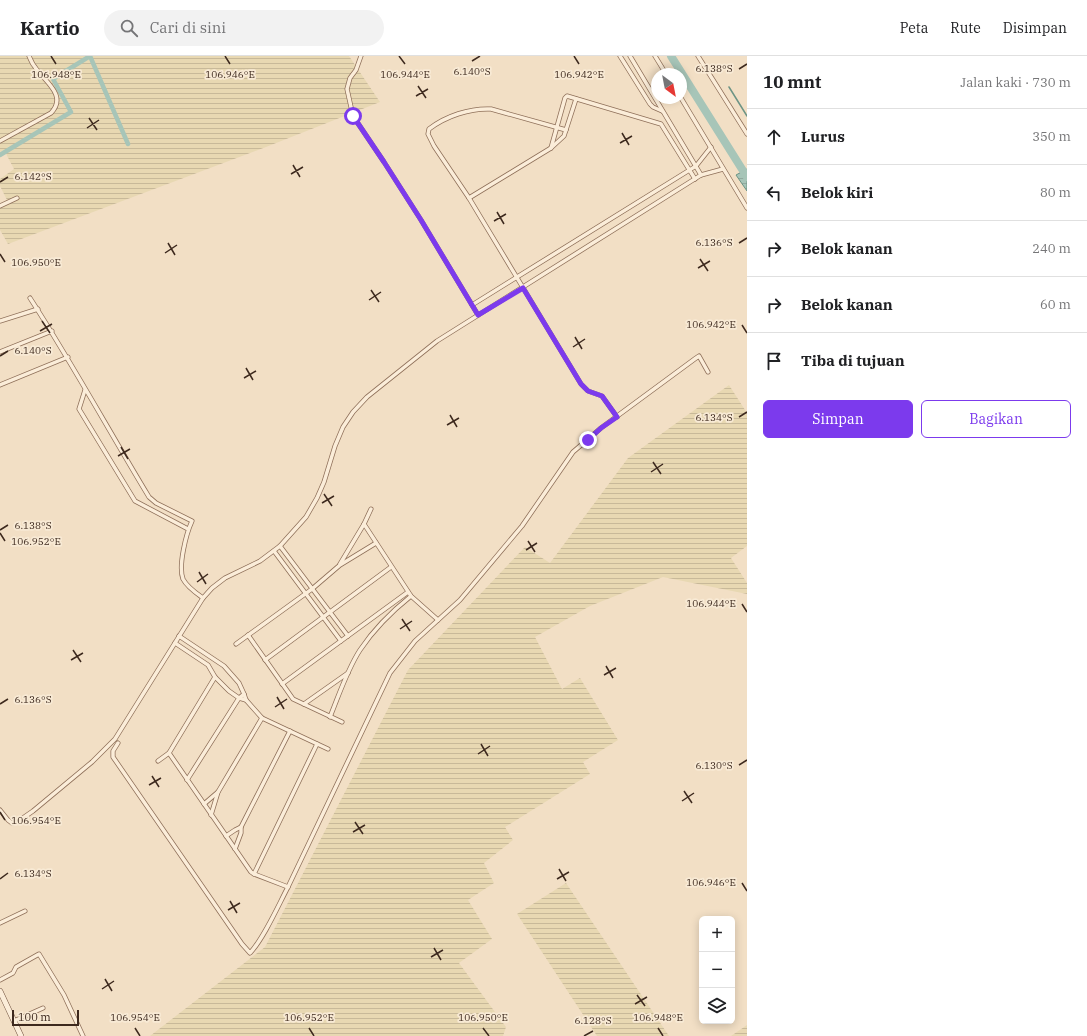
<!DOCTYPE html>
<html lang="id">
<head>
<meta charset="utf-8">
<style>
	:root { --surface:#fff; --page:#f2f2f2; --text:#202124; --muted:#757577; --line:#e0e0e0; --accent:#7c3aed }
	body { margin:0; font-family:"IBM Plex Serif",serif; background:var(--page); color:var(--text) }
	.controls { position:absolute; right:12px; bottom:12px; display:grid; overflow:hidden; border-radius:6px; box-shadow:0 2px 10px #0003 }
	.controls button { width:36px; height:36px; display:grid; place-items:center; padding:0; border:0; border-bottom:1px solid var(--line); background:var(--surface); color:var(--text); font:20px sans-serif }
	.compass { position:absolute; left:651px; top:12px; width:36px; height:36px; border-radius:50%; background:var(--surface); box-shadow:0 2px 10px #0003; rotate:148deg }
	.scale { position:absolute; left:12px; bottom:10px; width:67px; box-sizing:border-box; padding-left:4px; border:2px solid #3d291e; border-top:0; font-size:11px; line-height:14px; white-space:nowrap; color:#3d291e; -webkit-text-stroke:3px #f8ead5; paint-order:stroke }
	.stop { position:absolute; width:12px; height:12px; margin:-9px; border:3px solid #7c3aed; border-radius:50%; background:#fff }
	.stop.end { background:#7c3aed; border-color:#fff; box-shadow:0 1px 4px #0008 }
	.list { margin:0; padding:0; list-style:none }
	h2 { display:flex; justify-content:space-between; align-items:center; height:52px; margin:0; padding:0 16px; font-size:17px }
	h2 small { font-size:13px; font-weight:400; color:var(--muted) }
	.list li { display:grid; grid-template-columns:26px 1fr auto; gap:12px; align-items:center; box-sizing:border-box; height:56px; padding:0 16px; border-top:1px solid var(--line) }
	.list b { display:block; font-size:15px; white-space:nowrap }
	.list em { font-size:13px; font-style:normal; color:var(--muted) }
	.actions { display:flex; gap:8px; padding:12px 16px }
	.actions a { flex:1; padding:9px 0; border:1px solid var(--accent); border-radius:6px; text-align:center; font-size:14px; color:var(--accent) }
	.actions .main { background:var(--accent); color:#fff }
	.icon { flex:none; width:22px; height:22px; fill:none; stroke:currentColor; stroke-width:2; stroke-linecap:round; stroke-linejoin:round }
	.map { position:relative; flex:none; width:747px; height:980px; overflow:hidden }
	header { display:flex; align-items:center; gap:24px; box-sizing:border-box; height:56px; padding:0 20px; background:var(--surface); border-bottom:1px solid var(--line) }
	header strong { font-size:19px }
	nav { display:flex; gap:22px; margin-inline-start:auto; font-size:14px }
	.search { width:280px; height:36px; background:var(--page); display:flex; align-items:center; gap:10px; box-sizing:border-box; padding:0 14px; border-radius:22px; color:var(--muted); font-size:15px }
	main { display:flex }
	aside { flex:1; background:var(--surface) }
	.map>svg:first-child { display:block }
</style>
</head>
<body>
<header>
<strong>Kartio</strong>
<div class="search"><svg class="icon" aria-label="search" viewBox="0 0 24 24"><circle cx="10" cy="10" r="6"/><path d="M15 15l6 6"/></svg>Cari di sini</div>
<nav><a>Peta</a><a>Rute</a><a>Disimpan</a></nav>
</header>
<main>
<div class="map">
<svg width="747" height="980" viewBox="0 0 747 980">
	<defs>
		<pattern id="farmland-rules" width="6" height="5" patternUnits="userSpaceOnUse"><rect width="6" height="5" fill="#e8d8b2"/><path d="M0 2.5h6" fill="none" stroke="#c8b999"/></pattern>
		<pattern id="water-rules" width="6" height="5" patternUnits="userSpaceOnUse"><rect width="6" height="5" fill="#a7c5b8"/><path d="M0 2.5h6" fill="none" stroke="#91a99e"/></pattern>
	</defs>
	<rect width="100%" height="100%" fill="#f2dfc5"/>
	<g fill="url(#farmland-rules)">
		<path d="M0,0h349l31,46 -114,45 -258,97 -8,-14v-24l7,-6 -7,-14v-7l14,-10 -10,-19 -4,2z"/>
		<path d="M729,329l18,28v133l-16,12 16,25v11l-84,-17 -73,29 -55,31 27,52 18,-11 38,62 -35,22 7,12 -85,53 8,13 -29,23 10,20 -26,17 24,39 -33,24 47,64 -3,9h-353l115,-89 143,-277 117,-123 25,16 78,-105z"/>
		<path d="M566,827l103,153h-72l-80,-122z"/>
		<path d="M747,969v11h-16z"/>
	</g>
	<path fill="url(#water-rules)" stroke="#6d9485" d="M747,113v22l-11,-16z"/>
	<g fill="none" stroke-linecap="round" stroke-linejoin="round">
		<path stroke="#6d9485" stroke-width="1.5" d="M729,31l18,29"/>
		<path stroke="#a7c5b8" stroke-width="4.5" d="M0,99l71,-43 -18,-33 37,-23 38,88"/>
		<path stroke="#a7c5b8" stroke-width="8" d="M671,0l76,121"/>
		<defs>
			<g id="street">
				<path d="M361,0l-5,14 -6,8 -3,11 6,27 31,46 37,58 57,95"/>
				<path d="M620,0l30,48 3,3 9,4"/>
				<path d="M630,0l71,119"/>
				<path d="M655,0l11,18"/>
				<path d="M698,0l49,78"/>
				<path d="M681,42l66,110"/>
				<path d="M566,74l-75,-21c-21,-1 -45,7 -62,20l-1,5 6,12 35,52 112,186 7,7 14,5 15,21"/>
				<path d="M0,85l51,-28c17,-18 -7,-32 -16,-46 -3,-3 -4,-7 -6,-11"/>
				<path d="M551,92l14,-50 2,-2 94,28 34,55"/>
				<path d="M469,142l82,-50 13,-12 12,-37"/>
				<path d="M0,150l17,-8"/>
				<path d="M30,242c42,65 79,133 119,199l7,6 36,18c-6,13 -14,45 -9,58 4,8 13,14 20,19"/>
				<path d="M472,249l224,-139 15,-19"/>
				<path d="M0,265l38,-12"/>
				<path d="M0,296l52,-21"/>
				<path d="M0,329l68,-28"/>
				<path d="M85,334l-6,19 56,92 53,28"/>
				<path d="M364,468l47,72 27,24"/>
				<path d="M280,490l68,90"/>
				<path d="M274,495l67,90"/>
				<path d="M340,508l24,-40 7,-15"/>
				<path d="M248,579l45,64 49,23"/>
				<path d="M179,580l45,30 15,17 5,11 2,6 16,18 66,31"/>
				<path d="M175,587l33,22 7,12 14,14 10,7 7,2"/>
				<path d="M236,588l76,-55 28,-24 36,-22"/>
				<path d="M265,604l126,-93"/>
				<path d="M282,628l126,-92"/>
				<path d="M304,648l44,-31"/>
				<path d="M330,661c9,-22 17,-47 30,-67 14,-21 31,-38 51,-54"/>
				<path d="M118,687l-5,8v6l129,187 8,9c14,-15 28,-47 38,-66l102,-214 25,-32 45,-41 62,-74 51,-74 28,-24 95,-70 3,-2 9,16"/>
				<path d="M169,697l82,119 3,2 34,13"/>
				<path d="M158,705l11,-8 46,-76"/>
				<path d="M187,724l52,-82 5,-4"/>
				<path d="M204,748l14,-12"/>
				<path d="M0,754l8,10 4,3 5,-1 16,-11 59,-49 23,-23 88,-141 9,-10 13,-10 35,-17 20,-15 26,-29 11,-19 7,-16 11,-36 8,-19 10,-15 14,-15 70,-56 264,-166 22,-6"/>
				<path d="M211,759l7,-23 44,-74"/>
				<path d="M226,780l9,-6 6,-3"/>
				<path d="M235,793l6,-16v-6l49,-96"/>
				<path d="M254,818l63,-130"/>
				<path d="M0,867l25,-12"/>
				<path d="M0,924l13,-7 3,-6 23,-13 25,41 19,41"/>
				<path d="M14,965l29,-13"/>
			</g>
			<path id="secondary" d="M0,935l21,45"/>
		</defs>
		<use href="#street" stroke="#8e6f59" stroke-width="5"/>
		<use href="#secondary" stroke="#70503c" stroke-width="6"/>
		<use href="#street" stroke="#fbedd9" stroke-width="3.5"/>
		<use href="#secondary" stroke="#fbedd9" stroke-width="5"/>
	</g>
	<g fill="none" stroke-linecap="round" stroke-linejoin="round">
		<path stroke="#7c3aed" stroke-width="5" d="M353,60l31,46 37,58 57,95 45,-27 58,96 7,7 14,5 15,21 -16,11 -13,12"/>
	</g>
	<path fill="none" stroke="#3d291e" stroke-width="1.5" d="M51,0l5,8M225,0l5,8M399,0l6,8M574,0l5,8M472,5l8,-5M739,13l8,-5M418,30l8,12M416,40l12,-7M89,62l8,12M87,72l12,-8M622,77l7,12M620,87l12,-7M293,109l7,12M291,118l12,-7M0,126l8,-5M497,156l7,12M494,165l12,-7M168,187l7,12M739,187l8,-5M165,197l12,-8M0,198l5,8M700,203l8,12M698,212l12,-7M371,234l8,12M369,244l12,-8M42,265l8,12M742,269l5,8M40,275l12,-7M575,281l7,12M573,291l12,-8M0,300l8,-5M246,312l7,12M244,322l12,-7M450,359l7,12M739,361l8,-5M447,369l12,-7M121,391l7,12M118,400l12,-7M653,406l8,12M651,416l12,-8M324,438l8,12M322,447l12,-7M0,474l8,-5M0,477l5,8M528,485l7,11M526,494l11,-7M199,516l7,12M197,526l11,-8M742,548l5,8M402,563l8,12M400,573l12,-8M73,594l8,12M71,604l12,-7M606,610l7,12M604,619l12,-7M277,641l7,12M0,648l8,-5M275,651l12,-8M481,688l7,12M478,698l12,-8M739,709l8,-5M152,720l7,11M149,729l12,-7M684,735l8,12M682,745l12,-8M0,756l5,8M355,766l8,12M353,776l12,-7M559,813l7,12M0,823l8,-6M557,823l12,-7M742,827l5,8M230,845l7,12M228,854l12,-7M434,892l7,12M431,901l12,-7M105,923l7,12M102,933l12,-8M637,939l8,11M635,948l12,-7M135,972l5,8M309,972l5,8M483,972l6,8M658,972l5,8M584,980l9,-5"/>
	<g font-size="10" text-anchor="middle" fill="#3d291e" stroke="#f8ead5" stroke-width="3.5" stroke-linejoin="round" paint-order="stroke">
		<text x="714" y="16">6.138°S</text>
		<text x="472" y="19">6.140°S</text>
		<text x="56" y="22">106.948°E</text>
		<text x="230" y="22">106.946°E</text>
		<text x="405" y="22">106.944°E</text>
		<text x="579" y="22">106.942°E</text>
		<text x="33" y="124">6.142°S</text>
		<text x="714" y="190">6.136°S</text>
		<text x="36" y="210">106.950°E</text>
		<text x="711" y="272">106.942°E</text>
		<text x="33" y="298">6.140°S</text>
		<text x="714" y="365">6.134°S</text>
		<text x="33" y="473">6.138°S</text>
		<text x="36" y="489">106.952°E</text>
		<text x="711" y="551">106.944°E</text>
		<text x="33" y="647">6.136°S</text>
		<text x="714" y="713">6.130°S</text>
		<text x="36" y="768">106.954°E</text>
		<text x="33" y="821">6.134°S</text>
		<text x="711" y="830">106.946°E</text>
		<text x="135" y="965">106.954°E</text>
		<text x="309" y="965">106.952°E</text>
		<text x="483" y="965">106.950°E</text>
		<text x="658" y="965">106.948°E</text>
		<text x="593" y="968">6.128°S</text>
	</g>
</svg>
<div class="controls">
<button>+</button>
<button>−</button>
<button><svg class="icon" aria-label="layers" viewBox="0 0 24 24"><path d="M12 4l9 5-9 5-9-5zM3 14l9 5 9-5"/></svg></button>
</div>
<svg class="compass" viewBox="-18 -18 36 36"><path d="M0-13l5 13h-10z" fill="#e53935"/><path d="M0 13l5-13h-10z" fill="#757577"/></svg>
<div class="scale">100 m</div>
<div class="stop" style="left:353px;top:60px"></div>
<div class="stop end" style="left:588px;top:384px"></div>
</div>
<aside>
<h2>10 mnt<small>Jalan kaki · 730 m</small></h2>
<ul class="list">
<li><svg class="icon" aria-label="ahead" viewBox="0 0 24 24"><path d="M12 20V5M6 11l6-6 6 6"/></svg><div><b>Lurus</b></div><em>350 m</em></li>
<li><svg class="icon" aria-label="left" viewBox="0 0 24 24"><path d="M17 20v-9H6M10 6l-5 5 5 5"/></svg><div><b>Belok kiri</b></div><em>80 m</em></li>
<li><svg class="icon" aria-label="right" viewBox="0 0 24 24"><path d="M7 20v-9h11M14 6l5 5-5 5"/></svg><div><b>Belok kanan</b></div><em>240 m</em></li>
<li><svg class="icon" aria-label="right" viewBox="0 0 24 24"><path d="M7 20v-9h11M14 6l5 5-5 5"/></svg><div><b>Belok kanan</b></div><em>60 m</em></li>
<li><svg class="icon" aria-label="arrive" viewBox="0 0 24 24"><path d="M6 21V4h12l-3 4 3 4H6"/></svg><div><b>Tiba di tujuan</b></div></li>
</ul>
<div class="actions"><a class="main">Simpan</a><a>Bagikan</a></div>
</aside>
</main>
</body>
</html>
